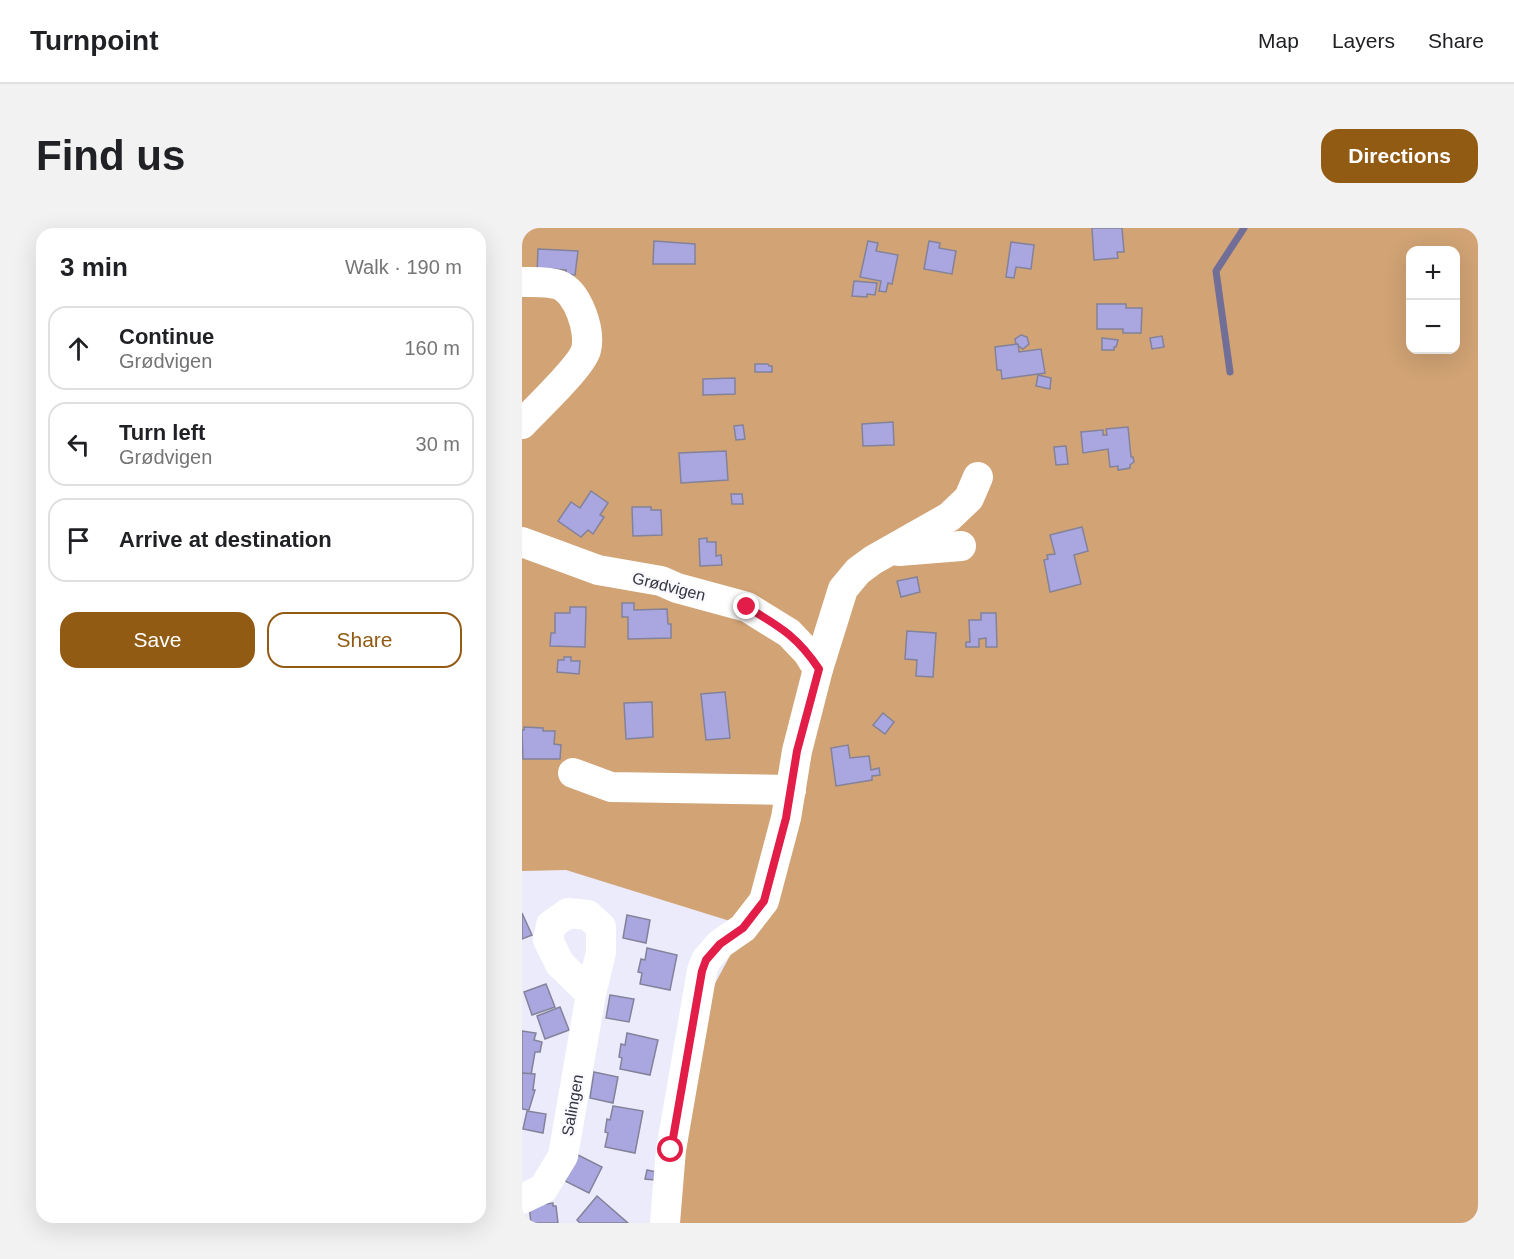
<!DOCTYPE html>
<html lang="en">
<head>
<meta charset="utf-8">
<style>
	:root { --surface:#fff; --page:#f2f2f2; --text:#202124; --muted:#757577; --line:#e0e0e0; --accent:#925b14 }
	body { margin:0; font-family:Arial,sans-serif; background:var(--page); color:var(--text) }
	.controls { position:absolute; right:18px; top:18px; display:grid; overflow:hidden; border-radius:12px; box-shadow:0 6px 24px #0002 }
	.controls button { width:54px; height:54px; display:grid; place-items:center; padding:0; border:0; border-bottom:2px solid var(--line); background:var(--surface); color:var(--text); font:30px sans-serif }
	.stop { position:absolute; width:18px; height:18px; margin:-14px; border:4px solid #e11d48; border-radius:50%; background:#fff }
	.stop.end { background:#e11d48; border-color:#fff; box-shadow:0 2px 6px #0008 }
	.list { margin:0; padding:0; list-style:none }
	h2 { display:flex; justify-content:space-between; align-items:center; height:78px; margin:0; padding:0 24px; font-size:26px }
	h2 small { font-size:20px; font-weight:400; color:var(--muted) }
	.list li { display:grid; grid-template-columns:39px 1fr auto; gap:18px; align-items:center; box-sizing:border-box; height:84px; margin:0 12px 12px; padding:0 12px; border:2px solid var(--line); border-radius:18px }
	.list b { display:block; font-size:22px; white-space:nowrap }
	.list p { margin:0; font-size:20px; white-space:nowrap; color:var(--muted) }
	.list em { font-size:20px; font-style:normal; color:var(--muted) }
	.actions { display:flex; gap:12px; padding:18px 24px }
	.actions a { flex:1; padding:14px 0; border:2px solid var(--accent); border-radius:18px; text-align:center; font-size:21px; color:var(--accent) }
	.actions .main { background:var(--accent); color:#fff }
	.icon { flex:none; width:33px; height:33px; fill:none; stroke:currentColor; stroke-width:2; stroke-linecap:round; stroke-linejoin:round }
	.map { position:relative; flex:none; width:956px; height:995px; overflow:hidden; border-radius:18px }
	header { display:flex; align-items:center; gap:36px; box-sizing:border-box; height:84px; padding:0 30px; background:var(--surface); border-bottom:2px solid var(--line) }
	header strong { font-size:28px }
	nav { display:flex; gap:33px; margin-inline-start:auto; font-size:21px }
	.intro { display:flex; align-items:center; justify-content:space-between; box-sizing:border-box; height:144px; padding:0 36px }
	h1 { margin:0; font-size:42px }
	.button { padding:15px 27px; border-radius:18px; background:var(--accent); color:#fff; font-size:21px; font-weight:700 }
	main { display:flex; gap:36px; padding:0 36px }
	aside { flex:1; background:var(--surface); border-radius:18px; box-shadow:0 6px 24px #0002 }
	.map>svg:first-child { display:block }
</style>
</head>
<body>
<header>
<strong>Turnpoint</strong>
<nav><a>Map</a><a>Layers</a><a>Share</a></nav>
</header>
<div class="intro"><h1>Find us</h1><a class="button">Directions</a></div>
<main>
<aside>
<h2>3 min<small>Walk · 190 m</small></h2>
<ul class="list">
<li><svg class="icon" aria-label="ahead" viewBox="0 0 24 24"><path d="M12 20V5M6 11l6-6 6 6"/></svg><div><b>Continue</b><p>Grødvigen</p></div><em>160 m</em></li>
<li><svg class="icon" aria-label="left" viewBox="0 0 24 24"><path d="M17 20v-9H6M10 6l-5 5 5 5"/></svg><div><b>Turn left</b><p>Grødvigen</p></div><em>30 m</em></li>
<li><svg class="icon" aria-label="arrive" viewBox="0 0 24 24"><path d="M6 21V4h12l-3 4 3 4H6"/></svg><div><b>Arrive at destination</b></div></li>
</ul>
<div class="actions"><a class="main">Save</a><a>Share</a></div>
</aside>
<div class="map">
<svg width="956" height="995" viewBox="0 0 956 995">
	<rect width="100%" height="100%" fill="#ebebfb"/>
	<path fill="#d1a375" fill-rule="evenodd" d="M0,0h956v995h-808l41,-232 35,-65 -180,-56 -44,1zM888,22h46v100h-46z"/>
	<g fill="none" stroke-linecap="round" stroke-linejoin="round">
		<path stroke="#716e98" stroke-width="7" d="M708,144l-14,-101 28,-43"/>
	</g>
	<g fill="#aaa7e0" stroke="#83829a" stroke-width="1.5">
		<path d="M570,0h30l2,24h-7l1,6 -24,2z"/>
		<path d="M132,13l41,3v20h-42z"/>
		<path d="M346,13l10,2 -2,8 22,4 -6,29 -4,-1 -2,9 -7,-1 2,-10 -21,-4z"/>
		<path d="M407,13l11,2 -1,5 17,3 -4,23 -28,-5z"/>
		<path d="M489,14l23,3 -3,24 -15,-2 -2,11 -8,-1z"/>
		<path d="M16,21l40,2 -3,24 -9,-1v-4l-14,-1 -15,6z"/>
		<path d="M332,53l23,2 -2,12 -8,-1v3l-15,-1z"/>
		<path d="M575,76h29v4h16l-1,25h-18v-4h-26z"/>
		<path d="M499,107l6,2 2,7 -6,5 -7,-5 -1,-5z"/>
		<path d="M640,108l2,11 -12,2 -2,-11z"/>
		<path d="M580,110l16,2 -2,7h-2v3h-12z"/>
		<path d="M496,116l1,8 22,-3 4,24 -43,6 -1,-9h-4l-2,-23z"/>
		<path d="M233,136h13l1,2h3v6h-17z"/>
		<path d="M516,147l13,3 -1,11 -14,-3z"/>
		<path d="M213,150v16l-32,1v-16z"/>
		<path d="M371,194l1,23 -31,1 -1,-22z"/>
		<path d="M221,197l2,14 -9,1 -2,-14z"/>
		<path d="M606,199l3,30h2l1,5 -4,3v3l-12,2v-4l-8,1 -2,-18 -25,4 -2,-21 22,-2v5h4l-1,-6z"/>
		<path d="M544,218l2,18 -12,1 -2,-18z"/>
		<path d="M204,223l2,29 -47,3 -2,-30z"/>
		<path d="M69,263l17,12 -8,12 4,2 -11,17 -5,-4 -7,7 -23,-16 13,-19 9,6z"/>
		<path d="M209,266h11l1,10h-11z"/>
		<path d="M110,279h19v3h10l1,25 -29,1z"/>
		<path d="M560,299l6,24 -14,4 7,29 -31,8 -6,-32 4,-1 -1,-4 8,-1 -5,-19z"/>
		<path d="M185,310v4h9v14l5,-1 1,10 -22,1 -1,-27z"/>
		<path d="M395,349l3,15 -19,5 -4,-16z"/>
		<path d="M100,375h12v7l33,-1 1,15h3v14l-43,1v-22h-6z"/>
		<path d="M48,379h16l-1,40 -35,-1 1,-13h4v-20h15z"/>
		<path d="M459,385h15l1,34h-11v-9l-7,1v8h-13v-5h4l-1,-22h12z"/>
		<path d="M385,403l29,2 -3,44 -17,-1 1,-16 -12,-1z"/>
		<path d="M42,429h7v4h9l-1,13 -22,-2 1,-12h6z"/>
		<path d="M203,464l5,46 -24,2 -5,-46z"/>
		<path d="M130,474l1,35 -27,2 -2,-36z"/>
		<path d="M361,485l11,9 -9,12 -12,-9z"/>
		<path d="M2,499l19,1v3h12l-1,13 7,1 -1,14h-37l-1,-29h2z"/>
		<path d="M326,517l2,13 19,-2 2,14 8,-2 1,7 -8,1v4l-36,6 -5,-38z"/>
		<path d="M0,685l10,22 -10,4z"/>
		<path d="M105,687l23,5 -4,23 -23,-5z"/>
		<path d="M125,720l30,7 -7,35 -30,-6 2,-11 -4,-1 3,-13 4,1z"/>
		<path d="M24,756l9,23 -23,8 -8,-23z"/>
		<path d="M88,767l24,4 -5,23 -23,-4z"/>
		<path d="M38,779l9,23 -24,9 -8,-23z"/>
		<path d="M0,803l14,2 -2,7 8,2 -2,10h-5l-4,23 -9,-2z"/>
		<path d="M105,805l31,7 -8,35 -30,-6 2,-11 -3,-1 2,-13 4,1z"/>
		<path d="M72,844l24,5 -5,26 -23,-5z"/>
		<path d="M0,845l13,1 -2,16h2l-6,20 -7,-1z"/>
		<path d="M91,878l30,5 -8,42 -30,-6 3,-14 -3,-1 2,-13 3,1z"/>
		<path d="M5,883l19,3 -3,19 -20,-4z"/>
		<path d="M56,927l24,12 -13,26 -24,-12z"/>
		<path d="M125,942l10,2 -2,8 -10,-1z"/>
		<path d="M75,968l31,27h-48l-3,-3z"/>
		<path d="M31,975v3h3l2,17h-27l-2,-17z"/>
	</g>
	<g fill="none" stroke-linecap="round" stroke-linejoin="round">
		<g stroke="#fff" stroke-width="30">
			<path d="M0,54c12,0 26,-1 37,3 19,7 32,46 27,65 -5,17 -50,59 -64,74"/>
			<path d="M0,314l76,28 63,11 16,7 70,19 42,26 19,20 10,16 -21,82 -11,67 -22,83 -21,27 -23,16 -14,16 -4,11 -31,179 -6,73"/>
			<path d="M377,323l62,-5"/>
			<path d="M296,441l25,-80 15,-18 15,-11 76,-43 20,-19 9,-21"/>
			<path d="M51,545l38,14 180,3"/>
			<path d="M0,971l21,-10 20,-33 28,-162 10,-42v-25l-13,-12 -20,-2 -17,12 -3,15 12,24 31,30"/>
		</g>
	</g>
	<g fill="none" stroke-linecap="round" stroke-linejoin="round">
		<path stroke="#e11d48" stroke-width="8" d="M149,922l31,-179 4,-11 14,-16 23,-16 21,-27 22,-83 11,-67 22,-82c-22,-33 -39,-42 -72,-62"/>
	</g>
	<g text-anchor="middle" stroke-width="4.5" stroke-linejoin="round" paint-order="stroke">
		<g font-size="16" fill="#363640" stroke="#f9f9ff">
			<text transform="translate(147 358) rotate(14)" y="6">Grødvigen</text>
			<text transform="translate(50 877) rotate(-80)" y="6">Salingen</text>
		</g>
	</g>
</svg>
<div class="controls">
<button>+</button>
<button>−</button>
</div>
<div class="stop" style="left:149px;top:922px"></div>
<div class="stop end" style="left:225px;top:379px"></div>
</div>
</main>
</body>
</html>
